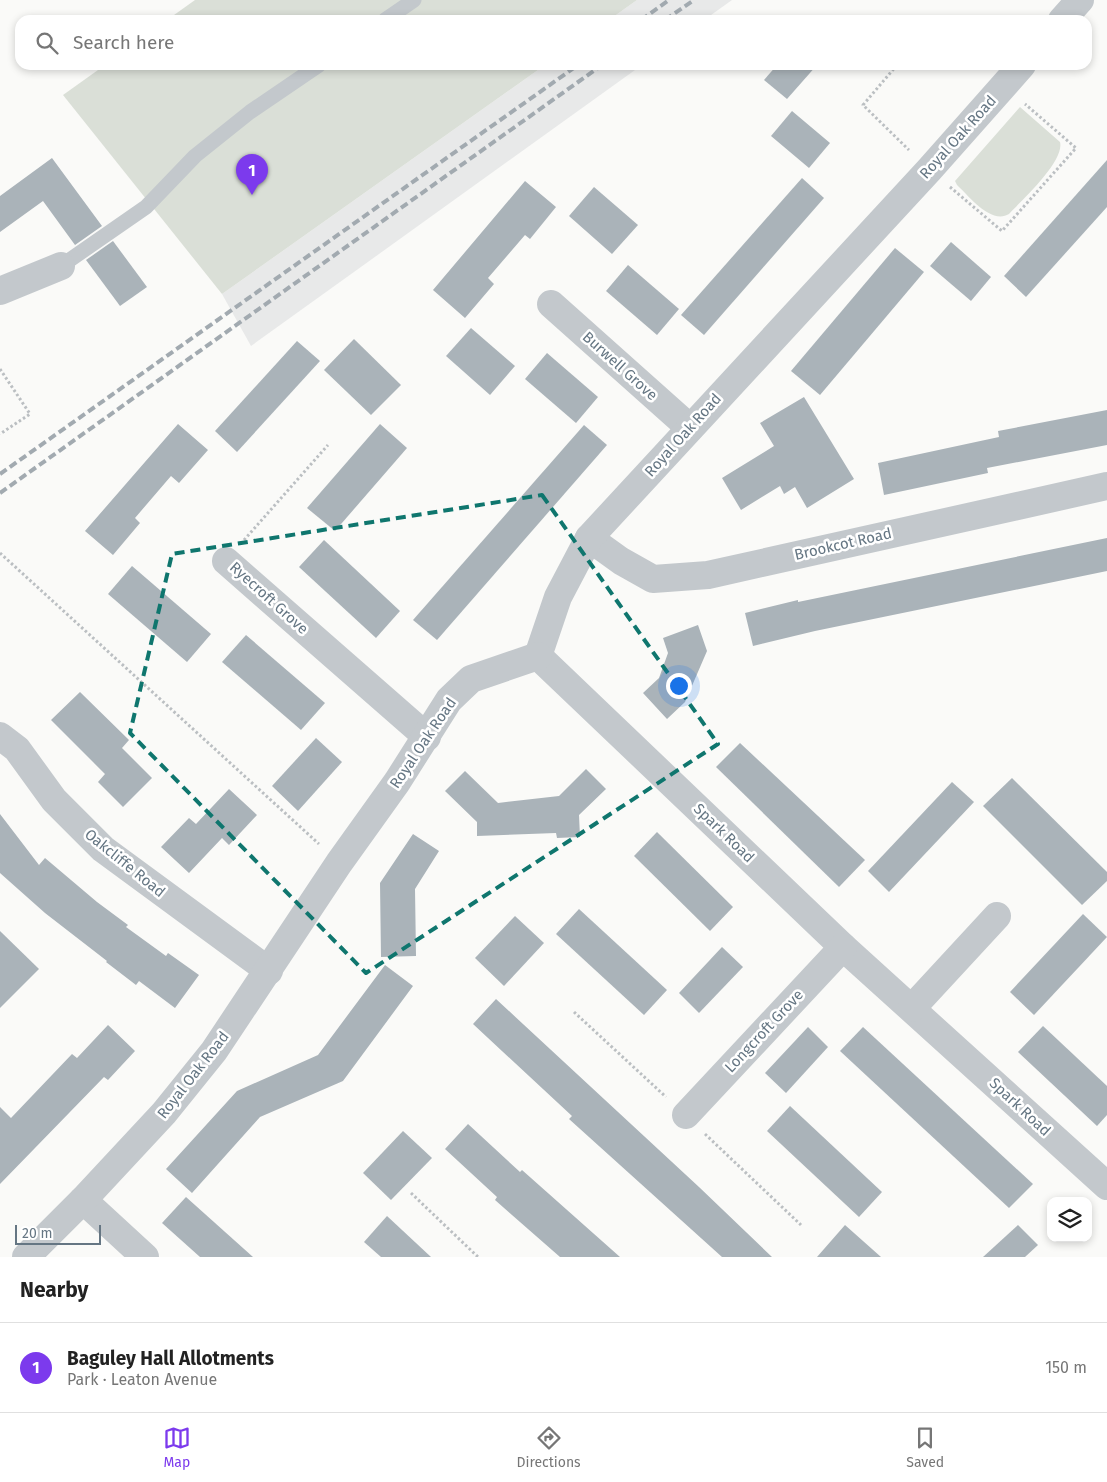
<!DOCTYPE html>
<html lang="en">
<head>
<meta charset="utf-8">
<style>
	:root { --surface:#fff; --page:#f2f2f2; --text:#222; --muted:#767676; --line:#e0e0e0; --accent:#7c3aed }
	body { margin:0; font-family:"Fira Sans",sans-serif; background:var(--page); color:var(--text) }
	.controls { position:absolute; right:15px; bottom:15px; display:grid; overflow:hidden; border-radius:10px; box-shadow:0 2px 8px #0003 }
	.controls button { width:45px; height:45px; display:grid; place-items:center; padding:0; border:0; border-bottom:1px solid var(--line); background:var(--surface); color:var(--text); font:25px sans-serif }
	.scale { position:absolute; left:15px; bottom:12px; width:86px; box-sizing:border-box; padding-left:5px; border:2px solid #657683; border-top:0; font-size:14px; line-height:18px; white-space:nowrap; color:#657683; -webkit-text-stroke:4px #fff; paint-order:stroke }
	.you { position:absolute; left:678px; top:685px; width:18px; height:18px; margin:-12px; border:4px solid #fff; border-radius:50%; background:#1a73e8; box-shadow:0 0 0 8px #1a73e833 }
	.badge { display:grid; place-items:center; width:32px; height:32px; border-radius:50%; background:var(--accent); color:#fff; font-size:16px; font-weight:700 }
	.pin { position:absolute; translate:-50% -41px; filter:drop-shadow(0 1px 2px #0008) }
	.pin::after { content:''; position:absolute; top:26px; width:18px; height:15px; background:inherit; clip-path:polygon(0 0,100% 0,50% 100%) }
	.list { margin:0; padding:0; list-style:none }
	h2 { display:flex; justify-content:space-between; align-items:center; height:65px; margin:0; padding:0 20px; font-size:21px }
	h2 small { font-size:16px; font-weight:400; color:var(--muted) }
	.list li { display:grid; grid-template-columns:32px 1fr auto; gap:15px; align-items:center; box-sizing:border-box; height:90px; padding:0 20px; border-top:1px solid var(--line) }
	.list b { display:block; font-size:19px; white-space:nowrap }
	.list p { margin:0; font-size:16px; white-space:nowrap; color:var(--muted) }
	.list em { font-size:16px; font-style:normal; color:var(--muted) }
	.icon { flex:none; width:28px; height:28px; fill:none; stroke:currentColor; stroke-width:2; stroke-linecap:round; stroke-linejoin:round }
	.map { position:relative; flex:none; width:1107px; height:1257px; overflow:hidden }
	.search { position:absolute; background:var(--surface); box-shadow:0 2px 8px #0003; left:15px; right:15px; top:15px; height:55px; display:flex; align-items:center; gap:12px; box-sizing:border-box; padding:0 18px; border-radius:15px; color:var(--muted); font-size:19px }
	.sheet { height:155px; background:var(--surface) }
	nav { display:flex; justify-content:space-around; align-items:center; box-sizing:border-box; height:70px; border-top:1px solid var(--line); background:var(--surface); font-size:14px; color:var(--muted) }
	nav a { display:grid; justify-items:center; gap:2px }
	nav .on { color:var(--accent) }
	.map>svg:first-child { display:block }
</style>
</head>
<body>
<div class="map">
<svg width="1107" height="1257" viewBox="0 0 1107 1257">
	<rect width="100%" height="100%" fill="#fafaf8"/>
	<g fill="#e8e9e9">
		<path d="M637,0h95l-28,20h-95z"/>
		<path d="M545,65h97l-391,281 -29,-52z"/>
	</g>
	<g fill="#dadfd7">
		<path d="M195,0h442l-28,20h-442z"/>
		<path d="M105,65h440l-323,229 -159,-199z"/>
		<path d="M1020,107l40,35c5,19 -38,58 -51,72 -18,11 -40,-18 -52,-29l-2,-4z"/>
	</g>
	<g fill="#aab3b9">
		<path d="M777,65h40l-30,34 -23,-19z"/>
		<path d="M792,111l38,32 -21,25 -38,-32z"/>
		<path d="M52,158l50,68 -27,19 -32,-44 -43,31v-36z"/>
		<path d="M1107,160v47l-81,90 -22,-21z"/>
		<path d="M802,178l22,20 -120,137 -23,-20z"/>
		<path d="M525,181l31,26 -26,32 -5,-4 -37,43 6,6 -29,34 -32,-28z"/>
		<path d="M594,187l44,38 -26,29 -43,-38z"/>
		<path d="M113,241l34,46 -27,19 -34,-46z"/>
		<path d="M951,242l40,35 -20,24 -41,-35z"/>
		<path d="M895,248l29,24 -104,123 -29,-24z"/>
		<path d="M628,265l51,44 -22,26 -51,-44z"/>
		<path d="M471,328l44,38 -25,29 -44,-39z"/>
		<path d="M354,339l47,46 -30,30 -47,-45z"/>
		<path d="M297,341l23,20 -83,91 -22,-21z"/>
		<path d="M547,353l51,44 -22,26 -51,-44z"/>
		<path d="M804,397l50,82 -47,29 -12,-21 -11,7 -4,-8 -39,24 -19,-32 52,-32 -14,-23z"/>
		<path d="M1107,410v35l-120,23 1,5 -104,22 -6,-32 121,-26 -1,-6z"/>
		<path d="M178,424l30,26 -29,33 -8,-7 -36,42 5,5 -27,32 -28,-24z"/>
		<path d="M380,424l27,24 -72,83 -28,-23z"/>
		<path d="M584,425l23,20 -170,195 -24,-20z"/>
		<path d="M1107,538v33l-292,60 -62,15 -8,-33 53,-13v2z"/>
		<path d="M324,540l76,71 -24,27 -77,-71z"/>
		<path d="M132,566l79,68 -24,28 -79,-68z"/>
		<path d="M698,625l9,26 -22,51 -18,17 -24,-26 16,-15 9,-25 -5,-15z"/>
		<path d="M246,635l79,68 -24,27 -79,-68z"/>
		<path d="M80,692l49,48 -7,8 30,30 -29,29 -25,-25 7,-8 -54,-54z"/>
		<path d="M316,738l26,24 -44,49 -26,-25z"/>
		<path d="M740,743l125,117 -26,27 -123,-120z"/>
		<path d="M586,769l20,20 -27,26 1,22 -23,1 -1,-5 -79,3v-14l-32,-31 20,-20 33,32 61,-7z"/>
		<path d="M1012,778l95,94v9l-25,24 -99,-99z"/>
		<path d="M952,782l22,20 -85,90 -21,-21z"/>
		<path d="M229,789l28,26 -28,30 -7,-7 -33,35 -28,-26 28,-29 7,6z"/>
		<path d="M0,814l39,51 6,-7 52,44 31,23 -2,2 40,29 2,-3 31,22 -24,33 -36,-27 -3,4 -30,-23 1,-1 -62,-48 -45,-40z"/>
		<path d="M657,832l76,75 -23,24 -76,-75z"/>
		<path d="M413,834l26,17 -24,38 1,67 -35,1 -1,-74z"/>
		<path d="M579,909l88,81 -23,25 -88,-81z"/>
		<path d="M1083,914l24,23 -73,78 -24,-23z"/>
		<path d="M515,916l29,27 -40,43 -29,-28z"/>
		<path d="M0,931l39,38 -39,39z"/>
		<path d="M722,947l21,20 -44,46 -20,-20z"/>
		<path d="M385,965l28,21 -70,95 -83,36 -68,76 -26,-24 71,-78 81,-36z"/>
		<path d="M496,999l203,188 73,70h-50l-153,-138 3,-3 -99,-92z"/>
		<path d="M108,1025l27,26 -27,29 -4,-3 -104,107v-77l11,11 61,-64 5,4z"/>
		<path d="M1043,1026l64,60v29l-10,11 -79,-74z"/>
		<path d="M808,1027l20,20 -42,46 -21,-20z"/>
		<path d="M863,1027l170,157 -24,24 -169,-157z"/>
		<path d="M790,1106l92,86 -23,25 -92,-86z"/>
		<path d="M468,1124l52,48 2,-2 98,87h-60l-65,-57 2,-3 -52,-48z"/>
		<path d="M403,1131l29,27 -41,42 -28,-27z"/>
		<path d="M186,1197l67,60h-53l-38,-34z"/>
		<path d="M387,1216l44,41h-50l-17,-15z"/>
		<path d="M845,1225l36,32h-64z"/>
		<path d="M1018,1225l20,20 -13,12h-42z"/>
	</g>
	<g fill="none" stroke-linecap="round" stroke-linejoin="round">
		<g stroke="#bbbfc2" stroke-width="3" stroke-dasharray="2.5 2.5" stroke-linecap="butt">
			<path d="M897,65l-34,40 46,45"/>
			<path d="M950,187l52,44 74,-83 -51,-44"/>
			<path d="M0,369l30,45 -30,20"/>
			<path d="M244,540l84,-95"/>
			<path d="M0,553l319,291"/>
			<path d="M574,1012l92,85"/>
			<path d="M705,1134l96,91"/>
			<path d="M411,1193l67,64"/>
		</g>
		<g stroke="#c3c8cc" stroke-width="15">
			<path d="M385,20l29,-20"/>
			<path d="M61,266l85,-59 49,-51 55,-44 69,-47"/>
		</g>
		<g stroke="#c3c8cc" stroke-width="28">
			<path d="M1062,20l18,-20"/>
			<path d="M0,291l61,-25"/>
			<path d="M551,304l139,124"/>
			<path d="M589,538l32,23 32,18 55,-4 399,-89"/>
			<path d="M226,561l201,176"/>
			<path d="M538,656l305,291 264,239"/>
			<path d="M538,656l20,-59 31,-59 340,-368 93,-105"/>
			<path d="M0,736l17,13 37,51 49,49 166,122"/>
			<path d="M912,1008l85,-92"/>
			<path d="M686,1115l157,-168"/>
			<path d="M83,1200l62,57"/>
			<path d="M26,1257l57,-57 81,-87 50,-62 125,-188 58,-81 52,-82 22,-21 67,-23"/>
		</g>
		<g stroke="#a2aab0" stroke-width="4" stroke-dasharray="8 4" stroke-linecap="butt">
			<path d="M641,20l28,-20"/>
			<path d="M665,20l29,-20"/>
			<path d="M0,474l578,-409"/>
			<path d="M0,493l602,-428"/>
		</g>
	</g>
	<path fill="none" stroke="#0f766e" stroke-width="4" stroke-dasharray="10 6" stroke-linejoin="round" d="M542,495l176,249 -352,229 -236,-240 42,-179z"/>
	<g text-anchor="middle" stroke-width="5" stroke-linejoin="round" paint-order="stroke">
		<g font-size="15" fill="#657683" stroke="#fff">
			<text transform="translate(958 137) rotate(-48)" y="5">Royal Oak Road</text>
			<text transform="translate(620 366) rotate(42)" y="5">Burwell Grove</text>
			<text transform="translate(683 435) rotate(-48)" y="5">Royal Oak Road</text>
			<text transform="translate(843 544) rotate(-13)" y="5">Brookcot Road</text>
			<text transform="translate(269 598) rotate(42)" y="5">Ryecroft Grove</text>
			<text transform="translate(423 743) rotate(-56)" y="5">Royal Oak Road</text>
			<text transform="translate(724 833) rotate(44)" y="5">Spark Road</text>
			<text transform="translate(125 863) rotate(39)" y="5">Oakcliffe Road</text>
			<text transform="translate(764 1031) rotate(-47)" y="5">Longcroft Grove</text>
			<text transform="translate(193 1075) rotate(-52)" y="5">Royal Oak Road</text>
			<text transform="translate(1020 1107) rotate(43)" y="5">Spark Road</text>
		</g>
	</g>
</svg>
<div class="controls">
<button><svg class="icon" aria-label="layers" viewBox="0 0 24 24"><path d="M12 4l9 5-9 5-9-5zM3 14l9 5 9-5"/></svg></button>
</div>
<div class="scale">20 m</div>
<div class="you"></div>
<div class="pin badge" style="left:252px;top:195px">1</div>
<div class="search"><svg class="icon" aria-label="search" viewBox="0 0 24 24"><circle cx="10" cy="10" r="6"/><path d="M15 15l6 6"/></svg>Search here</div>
</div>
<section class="sheet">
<h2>Nearby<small></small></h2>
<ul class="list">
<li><span class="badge">1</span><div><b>Baguley Hall Allotments</b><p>Park · Leaton Avenue</p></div><em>150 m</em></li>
</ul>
</section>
<nav>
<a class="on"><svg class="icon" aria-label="map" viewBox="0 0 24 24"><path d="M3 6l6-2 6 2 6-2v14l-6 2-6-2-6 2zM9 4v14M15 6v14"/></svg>Map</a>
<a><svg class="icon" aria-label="directions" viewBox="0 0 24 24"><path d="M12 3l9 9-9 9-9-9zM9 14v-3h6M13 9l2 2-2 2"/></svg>Directions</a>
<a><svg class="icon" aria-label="saved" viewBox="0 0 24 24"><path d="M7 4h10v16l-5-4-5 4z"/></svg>Saved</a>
</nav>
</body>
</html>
